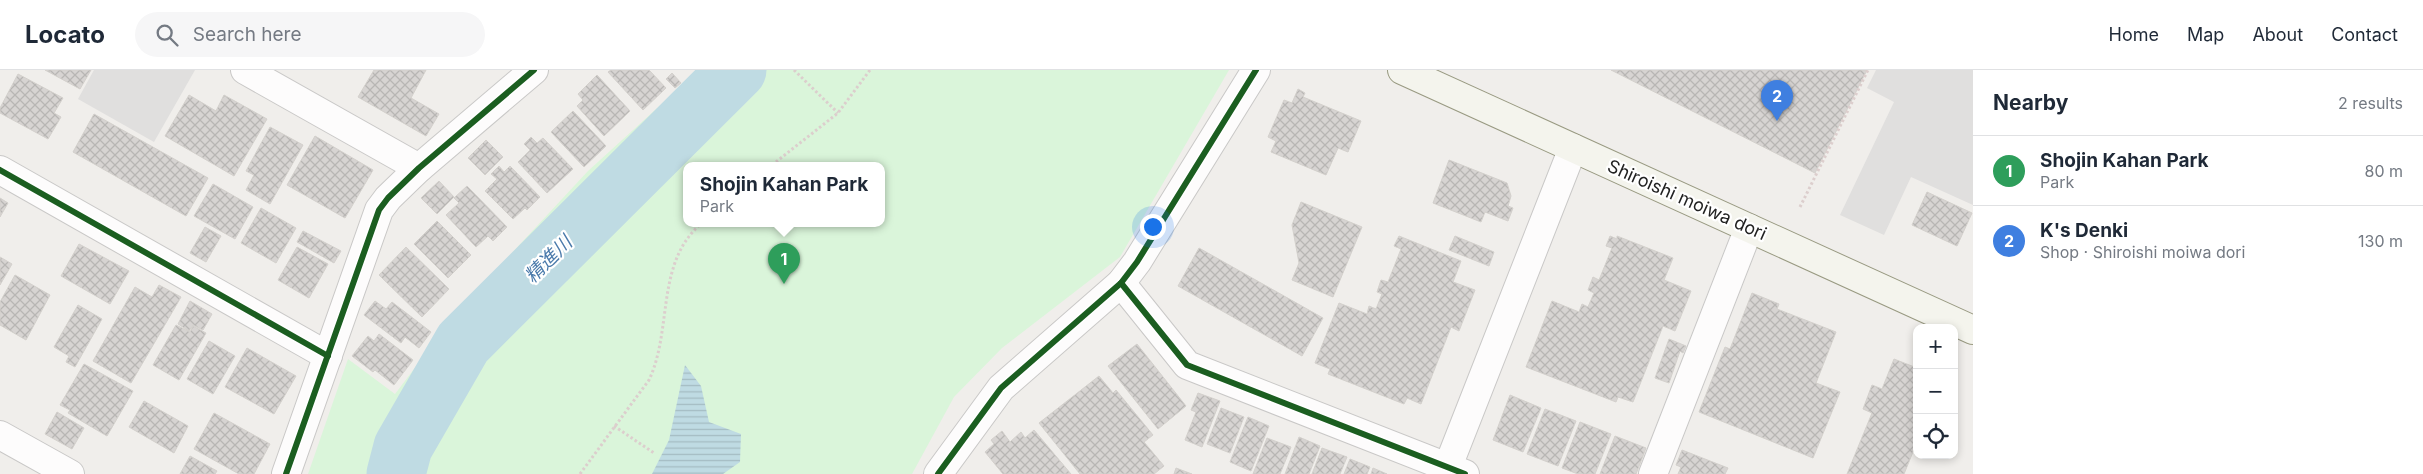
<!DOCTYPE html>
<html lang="en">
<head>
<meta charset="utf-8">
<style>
	:root { --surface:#fff; --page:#f6f6f7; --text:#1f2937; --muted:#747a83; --line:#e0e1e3; --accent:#0b8043 }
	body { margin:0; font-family:Inter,"Noto Sans JP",sans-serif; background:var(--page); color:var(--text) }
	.controls { position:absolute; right:15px; bottom:15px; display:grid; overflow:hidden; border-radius:10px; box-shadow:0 2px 8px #0003 }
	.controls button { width:45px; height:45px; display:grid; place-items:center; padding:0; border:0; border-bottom:1px solid var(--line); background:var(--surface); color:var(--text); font:25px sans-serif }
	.you { position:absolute; left:1152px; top:156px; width:18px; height:18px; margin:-12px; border:4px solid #fff; border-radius:50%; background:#1a73e8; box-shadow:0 0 0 8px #1a73e833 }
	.badge { display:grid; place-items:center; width:32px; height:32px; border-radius:50%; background:var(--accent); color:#fff; font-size:16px; font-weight:700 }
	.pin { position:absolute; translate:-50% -41px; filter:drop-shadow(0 1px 2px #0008) }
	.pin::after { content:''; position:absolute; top:26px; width:18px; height:15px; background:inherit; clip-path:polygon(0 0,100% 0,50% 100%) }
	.popup { position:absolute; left:683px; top:92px; width:202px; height:65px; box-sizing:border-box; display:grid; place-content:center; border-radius:10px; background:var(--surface); filter:drop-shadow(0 1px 4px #0005); font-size:16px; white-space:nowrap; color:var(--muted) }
	.popup b { font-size:19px; color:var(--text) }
	.popup::after { content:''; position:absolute; left:50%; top:100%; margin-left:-10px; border:10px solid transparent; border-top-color:var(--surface) }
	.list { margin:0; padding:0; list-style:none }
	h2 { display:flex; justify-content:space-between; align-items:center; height:65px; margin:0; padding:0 20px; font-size:21px }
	h2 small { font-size:16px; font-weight:400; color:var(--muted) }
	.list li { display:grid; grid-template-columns:32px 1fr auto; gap:15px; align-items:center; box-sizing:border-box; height:70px; padding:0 20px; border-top:1px solid var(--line) }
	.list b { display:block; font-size:19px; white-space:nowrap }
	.list p { margin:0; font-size:16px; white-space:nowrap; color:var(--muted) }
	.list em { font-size:16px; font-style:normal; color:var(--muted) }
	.icon { flex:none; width:28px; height:28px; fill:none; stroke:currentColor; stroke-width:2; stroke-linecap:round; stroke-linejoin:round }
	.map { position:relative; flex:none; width:1973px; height:404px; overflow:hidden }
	header { display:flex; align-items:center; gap:30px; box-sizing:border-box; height:70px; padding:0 25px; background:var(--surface); border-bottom:1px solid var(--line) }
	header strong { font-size:24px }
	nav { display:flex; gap:28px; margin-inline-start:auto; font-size:18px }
	.search { width:350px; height:45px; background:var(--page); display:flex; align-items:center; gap:12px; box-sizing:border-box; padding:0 18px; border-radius:28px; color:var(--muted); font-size:19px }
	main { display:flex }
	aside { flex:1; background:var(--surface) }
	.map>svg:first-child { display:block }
</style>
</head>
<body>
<header>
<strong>Locato</strong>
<div class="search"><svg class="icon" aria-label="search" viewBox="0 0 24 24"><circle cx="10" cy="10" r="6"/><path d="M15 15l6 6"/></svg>Search here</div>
<nav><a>Home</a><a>Map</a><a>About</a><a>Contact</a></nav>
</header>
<main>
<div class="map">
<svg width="1973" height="404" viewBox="0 0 1973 404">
	<defs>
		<pattern id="water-rules" width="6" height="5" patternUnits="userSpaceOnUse" patternTransform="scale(1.25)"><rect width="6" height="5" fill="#bfdbe3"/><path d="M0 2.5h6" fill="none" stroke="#a4bcc2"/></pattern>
		<pattern id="building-cross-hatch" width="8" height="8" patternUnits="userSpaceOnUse" patternTransform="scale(1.25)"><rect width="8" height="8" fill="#d7d4d2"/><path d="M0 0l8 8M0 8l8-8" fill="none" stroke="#b8b6b4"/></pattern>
	</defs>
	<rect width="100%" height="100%" fill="#f0eeeb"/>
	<path fill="#daf5da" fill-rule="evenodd" d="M699,0h530l-109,187 -118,91 -48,49 -42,77h-604l40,-115 47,35 63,-83 130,-140zM686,95h196v58h-196z"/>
	<g fill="#e0dfde">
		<path d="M94,0h101l-41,72 -76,-43z"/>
		<path d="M1876,0h97v135l-62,-28 -27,58 -44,-20 54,-113 -27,-14z"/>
	</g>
	<path fill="url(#water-rules)" d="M685,295l16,21 8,36 32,12 -1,28 -17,12h-71l17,-34z"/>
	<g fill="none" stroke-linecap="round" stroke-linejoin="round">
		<path stroke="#bfdbe3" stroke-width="59" d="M396,404l7,-27 60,-104 274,-273"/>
	</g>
	<g fill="url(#building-cross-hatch)" stroke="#d3d0cc">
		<path d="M45,0h46l-11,19z"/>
		<path d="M374,0h52l-15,28 28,16 -13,22 -68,-39z"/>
		<path d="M611,0h38l17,18 -23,22 -35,-38z"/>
		<path d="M1611,0h256l-52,103z"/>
		<path d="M672,3l9,10 -6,5 -9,-9z"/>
		<path d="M18,4l45,24 -9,15 7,4 -13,22 -48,-26v-5z"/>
		<path d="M597,5l33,36 -26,25 -27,-30 6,-6 -5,-6z"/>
		<path d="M1298,19l7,4 -2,4 58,24 -13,31 -10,-4 -12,27 -55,-23 5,-11 -8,-4 16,-37 8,3z"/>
		<path d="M189,25l27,16 8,-16 43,24 -33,57 -69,-40z"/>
		<path d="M573,41l33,35 -22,21 -33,-35z"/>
		<path d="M94,44l114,64 -22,38 -113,-64z"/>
		<path d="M270,57l33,18 -33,59 -24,-14 8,-15 -8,-4z"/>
		<path d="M315,66l58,34 -28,48 -58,-33z"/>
		<path d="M531,67l6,6 6,-5 30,31 -26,24 -29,-31 12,-12 -6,-6z"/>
		<path d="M486,70l17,17 -18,18 -17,-17z"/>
		<path d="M1449,90l58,23 4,13 -3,10 5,2 -5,13 -23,-9 -4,10 -48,-19z"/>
		<path d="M499,96l5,6 6,-6 30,31 -13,13 -2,-2 -12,11 -28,-28 12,-12 -6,-5z"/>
		<path d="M439,111l15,16 -17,17 -16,-16z"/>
		<path d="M213,114l40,23 -18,32 -41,-23z"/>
		<path d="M467,116l40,41 -14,14 -5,-5 -12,11 -30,-32 13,-12 -5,-5z"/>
		<path d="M1927,122l45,21 -15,33 -45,-21z"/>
		<path d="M0,128l8,5 -8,14z"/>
		<path d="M1301,132l61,25 -29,70 -41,-17 7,-17 -7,-38z"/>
		<path d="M261,138l35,20 -20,35 -35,-20z"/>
		<path d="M437,151l34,34 -23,23 -34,-34z"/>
		<path d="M205,157l16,9 -15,26 -16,-9z"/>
		<path d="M303,161l38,20 -7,12 -37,-21z"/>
		<path d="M1399,166l62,25 -8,21 22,8 -16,41 -8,-4 -30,77 -14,-6 -3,6 -76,-30 2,-5 -15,-6 24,-60 28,11 2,-8 7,3 6,-15 -5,-2 4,-12 7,2 13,-33 -7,-3z"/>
		<path d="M1455,166l39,16 -5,14 -40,-16z"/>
		<path d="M1610,166l7,3v-3l56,22 -9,22 27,11 -16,40 -12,-5 -30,76 -15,-5 -2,5 -90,-35 26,-66 27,11 3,-8 6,3 6,-14 -6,-3 5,-13 6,3 13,-32 -6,-2z"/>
		<path d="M79,174l50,27 -19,33 -49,-28z"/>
		<path d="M297,177l31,17 -19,34 -31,-18z"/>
		<path d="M406,177l43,42 -27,28 -43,-42z"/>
		<path d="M1199,178l124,70 -21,38 -124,-70z"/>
		<path d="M0,187l12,7 -12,21z"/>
		<path d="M15,205l35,20 -24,45 -26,-15v-23z"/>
		<path d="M159,215l22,12 -50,86 -38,-22 42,-74 17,10z"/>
		<path d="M1752,223l27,11 -2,5 59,23 -20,51 24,9 -27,66 -114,-46 26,-65 5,2z"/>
		<path d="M190,231l22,13 -9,16 -10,-5 -4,6 -11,-7z"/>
		<path d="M375,231l11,8 6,-7 39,30 -12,16 -14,-11 -4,6 -37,-28z"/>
		<path d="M78,235l24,14 -27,48 -9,-5 3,-6 -15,-9z"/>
		<path d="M176,255l14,7 3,-6 13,7 -27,47 -26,-15z"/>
		<path d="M379,264l34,26 -19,25 -19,-15 -2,2 -21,-16 16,-20 6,5z"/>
		<path d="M1669,269l17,7 -3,7 -3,-2 -11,32 -14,-5z"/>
		<path d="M209,271l26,15 -22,38 -26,-15z"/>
		<path d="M1137,274l49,62 -28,23 -50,-63z"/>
		<path d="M247,278l49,28 -22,38 -49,-27z"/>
		<path d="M1894,289l23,9v74l-13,32h-57l25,-61 -9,-4 9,-24 10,4z"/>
		<path d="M84,294l49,27 -26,45 -39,-23 2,-3 -10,-5z"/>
		<path d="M1099,306l14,17 3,-3 37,45 -9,7 20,24 -10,8h-74l-41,-51z"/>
		<path d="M1198,323l22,8 -18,46 -17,-7 11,-28 -5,-2z"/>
		<path d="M1510,325l31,13 -18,44 -30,-12z"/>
		<path d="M144,331l44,25 -14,27 -45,-26z"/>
		<path d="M1221,338l23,9 -14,36 -23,-9z"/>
		<path d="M1545,339l31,12 -18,45 -31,-12z"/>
		<path d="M57,342l27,16 -12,21 -27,-15z"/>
		<path d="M214,343l56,31 -16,30h-15l-45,-25z"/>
		<path d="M1248,347l21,9 -18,45 -21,-9z"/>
		<path d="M1580,352l31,12 -16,40h-17l-16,-6z"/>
		<path d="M1034,360l37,44h-68l-18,-22 9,-8 -3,-4 11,-9 8,11 11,-10 4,6z"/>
		<path d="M1615,366l31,12 -10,26h-36z"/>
		<path d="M1299,367l21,9 -11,28h-24z"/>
		<path d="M1267,368l24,9 -11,27h-27z"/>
		<path d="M1322,378l25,9 -7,17h-28z"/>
		<path d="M1682,380l46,18 -3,6h-47l3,-7 -5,-2z"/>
		<path d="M190,386l27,15 -2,3h-35z"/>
		<path d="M1350,389l20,8 -3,7h-23z"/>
		<path d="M1176,398l16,6h-18z"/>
		<path d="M1373,398l14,6h-16z"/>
	</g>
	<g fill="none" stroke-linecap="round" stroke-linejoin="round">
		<defs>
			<g id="street">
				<path d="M245,0l174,98"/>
				<path d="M0,100l328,186"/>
				<path d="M1121,213l66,82 278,109"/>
				<path d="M0,365l70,39"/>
				<path d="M286,404l93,-264 9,-12 31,-30 115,-98"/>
				<path d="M938,404l63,-86 120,-105 16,-21 119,-192"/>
				<path d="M1445,404l128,-326"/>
				<path d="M1653,404l96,-246"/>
			</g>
			<path id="secondary" d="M1402,0l571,260"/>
		</defs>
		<use href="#street" stroke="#c9c8c7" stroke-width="30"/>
		<use href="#secondary" stroke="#999a82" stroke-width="30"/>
		<g stroke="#dccecd" stroke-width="3" stroke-dasharray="2.5 2.5" stroke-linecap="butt">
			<path d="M794,0l44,43"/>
			<path d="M772,95l66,-52 32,-43"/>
			<path d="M1800,137l68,-137"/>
			<path d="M614,356l40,27"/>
			<path d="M580,404l69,-94c24,-51 6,-118 53,-157"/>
		</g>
		<use href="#street" stroke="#fdfcfc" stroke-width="28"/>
		<use href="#secondary" stroke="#f4f4ed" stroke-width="28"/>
		<defs>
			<g id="cycleway">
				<path d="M0,100l328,186"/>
				<path d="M1121,213l66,82 278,109"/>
				<path d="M286,404l93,-264 9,-12 31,-30 115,-98"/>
				<path d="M938,404l63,-86 120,-105 16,-21 119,-192"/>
			</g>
		</defs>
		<use href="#cycleway" stroke="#fff" stroke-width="9"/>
		<use href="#cycleway" stroke="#1b5e20" stroke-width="6"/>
	</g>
	<g text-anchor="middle" stroke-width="4.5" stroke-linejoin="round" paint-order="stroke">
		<g font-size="18" fill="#222" stroke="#fff">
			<text transform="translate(1687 130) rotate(24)" y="6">Shiroishi moiwa dori</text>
		</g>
		<g font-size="19" font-style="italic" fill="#4a7aab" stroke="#fff">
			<text transform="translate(548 189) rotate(-45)" y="7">精進川</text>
		</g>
	</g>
</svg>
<div class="controls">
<button>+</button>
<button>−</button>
<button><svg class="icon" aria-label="locate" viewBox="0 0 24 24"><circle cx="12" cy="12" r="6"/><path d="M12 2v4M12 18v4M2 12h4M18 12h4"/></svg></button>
</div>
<div class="you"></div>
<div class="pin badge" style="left:784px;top:214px;background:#2e9e5b">1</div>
<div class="popup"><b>Shojin Kahan Park</b>Park</div>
<div class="pin badge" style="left:1777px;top:51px;background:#3f7fe0">2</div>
</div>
<aside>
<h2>Nearby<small>2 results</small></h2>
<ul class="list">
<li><span class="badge" style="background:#2e9e5b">1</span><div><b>Shojin Kahan Park</b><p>Park</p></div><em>80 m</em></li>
<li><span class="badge" style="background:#3f7fe0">2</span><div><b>K's Denki</b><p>Shop · Shiroishi moiwa dori</p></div><em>130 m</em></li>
</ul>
</aside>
</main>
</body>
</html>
